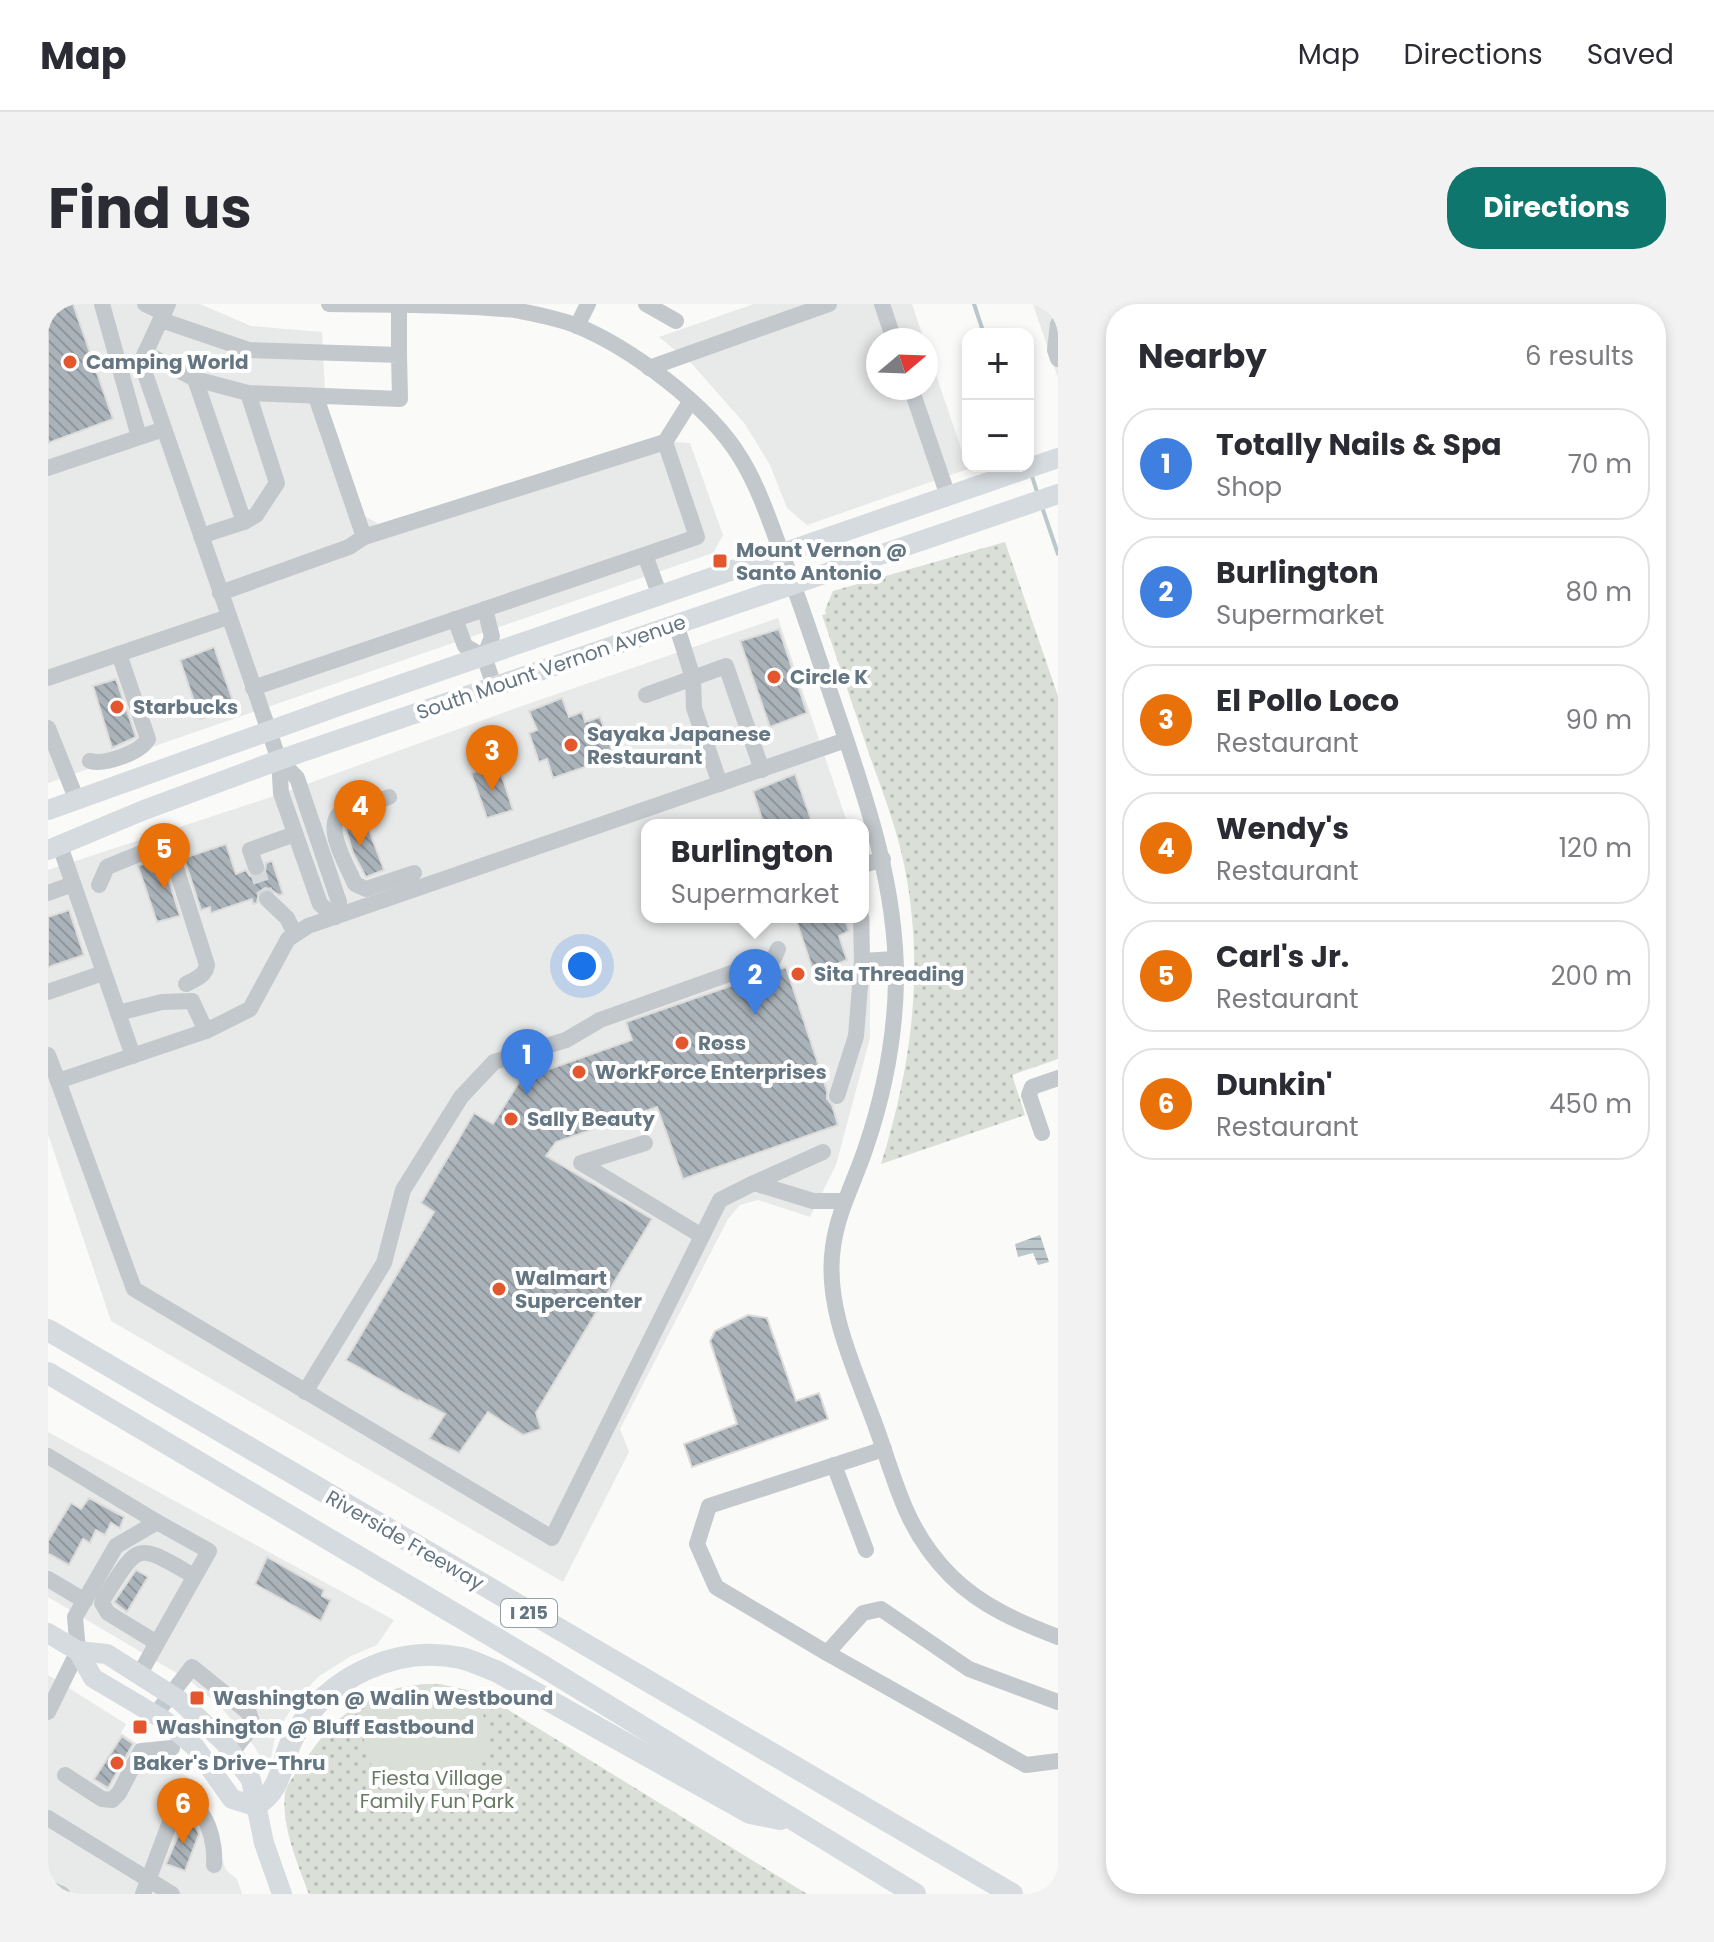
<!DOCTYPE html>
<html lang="en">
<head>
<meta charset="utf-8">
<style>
	:root { --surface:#fff; --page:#f2f2f3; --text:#2b2b33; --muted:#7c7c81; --line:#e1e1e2; --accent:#0f766e }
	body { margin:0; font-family:Poppins,sans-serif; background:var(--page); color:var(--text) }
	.controls { position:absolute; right:24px; top:24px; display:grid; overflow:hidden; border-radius:16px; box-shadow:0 4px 12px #0003 }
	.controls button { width:72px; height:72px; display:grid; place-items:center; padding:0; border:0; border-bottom:2px solid var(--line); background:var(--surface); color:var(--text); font:40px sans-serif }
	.compass { position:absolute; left:818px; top:24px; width:72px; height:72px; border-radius:50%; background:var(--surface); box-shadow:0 4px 12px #0003; rotate:71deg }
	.you { position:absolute; left:534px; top:662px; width:28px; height:28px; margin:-20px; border:6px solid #fff; border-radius:50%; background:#1a73e8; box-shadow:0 0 0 12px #1a73e833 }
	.badge { display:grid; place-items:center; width:52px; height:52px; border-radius:50%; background:var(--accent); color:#fff; font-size:26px; font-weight:700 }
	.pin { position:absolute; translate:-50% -66px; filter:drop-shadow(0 2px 4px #0008) }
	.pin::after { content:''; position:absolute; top:42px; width:28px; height:24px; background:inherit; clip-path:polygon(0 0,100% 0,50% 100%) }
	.popup { position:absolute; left:593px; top:515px; width:228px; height:104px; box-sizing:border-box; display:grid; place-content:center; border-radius:16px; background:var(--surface); filter:drop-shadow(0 2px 6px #0005); font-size:26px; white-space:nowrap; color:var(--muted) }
	.popup b { font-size:30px; color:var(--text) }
	.popup::after { content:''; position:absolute; left:50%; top:100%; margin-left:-16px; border:16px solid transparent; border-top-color:var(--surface) }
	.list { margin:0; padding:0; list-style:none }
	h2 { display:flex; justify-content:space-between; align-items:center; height:104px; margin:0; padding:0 32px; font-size:34px }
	h2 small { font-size:26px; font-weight:400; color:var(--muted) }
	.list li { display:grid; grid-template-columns:52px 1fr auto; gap:24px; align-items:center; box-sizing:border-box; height:112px; margin:0 16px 16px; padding:0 16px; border:2px solid var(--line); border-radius:32px }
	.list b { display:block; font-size:30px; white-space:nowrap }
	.list p { margin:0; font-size:26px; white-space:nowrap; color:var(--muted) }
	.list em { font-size:26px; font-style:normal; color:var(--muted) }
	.map { position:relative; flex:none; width:1010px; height:1590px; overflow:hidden; border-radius:32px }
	header { display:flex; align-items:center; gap:48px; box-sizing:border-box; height:112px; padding:0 40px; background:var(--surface); border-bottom:2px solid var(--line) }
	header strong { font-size:38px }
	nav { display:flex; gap:44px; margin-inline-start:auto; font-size:28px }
	.intro { display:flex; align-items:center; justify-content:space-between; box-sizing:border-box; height:192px; padding:0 48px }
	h1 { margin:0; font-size:56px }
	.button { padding:20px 36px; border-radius:32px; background:var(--accent); color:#fff; font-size:28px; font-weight:700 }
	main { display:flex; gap:48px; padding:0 48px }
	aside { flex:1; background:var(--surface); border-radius:32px; box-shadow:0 4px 12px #0003 }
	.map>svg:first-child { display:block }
</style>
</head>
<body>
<header>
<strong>Map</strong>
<nav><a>Map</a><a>Directions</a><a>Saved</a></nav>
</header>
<div class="intro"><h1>Find us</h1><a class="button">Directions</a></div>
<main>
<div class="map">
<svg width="1010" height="1590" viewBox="0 0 1010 1590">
	<defs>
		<pattern id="grass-dots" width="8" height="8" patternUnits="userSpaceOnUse" patternTransform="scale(2)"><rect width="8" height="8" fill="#dadfd7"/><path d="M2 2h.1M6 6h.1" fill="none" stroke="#b4b9b4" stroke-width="1.8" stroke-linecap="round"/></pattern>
		<pattern id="water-rules" width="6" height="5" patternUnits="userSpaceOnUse" patternTransform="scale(2)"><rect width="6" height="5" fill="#bbc7cb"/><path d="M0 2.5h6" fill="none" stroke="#9ca6aa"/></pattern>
		<pattern id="building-back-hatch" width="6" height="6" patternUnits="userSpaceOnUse" patternTransform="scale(2)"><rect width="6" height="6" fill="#aab3b9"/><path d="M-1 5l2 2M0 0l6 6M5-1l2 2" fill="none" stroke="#8e969c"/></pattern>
	</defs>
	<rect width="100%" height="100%" fill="#fafaf8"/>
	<g fill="#e8e9e9">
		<path d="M0,0h152l51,22 71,6 4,78 37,105 17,10 265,-85 45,3 33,92 -10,18 -665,230z"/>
		<path d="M706,0h158l12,36h-46v48h48v-43l42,124 -161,56 -20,-17 -17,-43 -25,-41 -53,-60 -33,-27z"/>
		<path d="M985,0h25v74z"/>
		<path d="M730,314l70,207h-201v92h216v-28l7,30v119l-34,127 -26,52 -52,-17 -18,5 -12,14 -108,210 9,23 -66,130 -452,-261 -63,-187v-264l226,-74 242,-88z"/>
		<path d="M0,1128l346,188 -17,25 -26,11 -33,21 -19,21 -23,34 -6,31 -5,1 -11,-18 -35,-41 -29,-24 -142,-84z"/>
		<path d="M0,1371l78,49 -5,9 66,44 19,34 20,59 11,9 5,15h-194z"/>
	</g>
	<g fill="url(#grass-dots)">
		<path d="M957,238l53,154v363l-46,16 13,40 -144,49c31,-99 44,-196 23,-300 -8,-38 -22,-74 -35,-110 -15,-46 -31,-92 -47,-139l4,-1 -1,-4 8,-19z"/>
		<path d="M392,1380l41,9 326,201h-498c-11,-30 -28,-68 -24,-101 2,-10 13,-22 19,-31 33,-51 72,-79 136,-78z"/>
	</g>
	<path fill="#dadfd7" d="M379,1380c22,1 42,6 54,27 5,9 7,20 7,30 -3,42 -49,38 -62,66l-9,4c-44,-23 -61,-63 -52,-112l33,-11z"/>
	<path fill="url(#water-rules)" d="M992,931l9,27 -11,3 -5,-12 -15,4 -3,-13z"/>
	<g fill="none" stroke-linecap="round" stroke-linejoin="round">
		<g stroke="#bbc7cb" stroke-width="4">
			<path d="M926,0l10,30"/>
			<path d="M983,169l7,22"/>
			<path d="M994,203l16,47"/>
		</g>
	</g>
	<g fill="url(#building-back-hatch)" stroke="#dcdcda" stroke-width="2">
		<path d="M0,0h25l40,115 -65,24z"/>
		<path d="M731,325l28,84 -37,14 -30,-86z"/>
		<path d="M166,343l21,60 -35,12 -20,-59z"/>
		<path d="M68,375l20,58 -24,11 -19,-62z"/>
		<path d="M514,394l7,19 13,-5 3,10 15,-5 14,40 -61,21 -6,-19 -8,3 -10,-29 8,-3 -8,-19z"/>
		<path d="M450,460l15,46 -26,8 -16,-45z"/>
		<path d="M747,470l18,51h-49l-11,-34z"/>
		<path d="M316,513l20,53 -18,7 -13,-24 -7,-24 1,-6z"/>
		<path d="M178,540l10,30 10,-4 4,6 9,2 6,-4 1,-11 6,-2 11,33 -4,1 -9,-6 -5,-1 -6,4 -2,11 -4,1 -1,-5 -41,14 -1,-6 -9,3 -17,-52z"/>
		<path d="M109,554l5,1 18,57 -23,6 -19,-56z"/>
		<path d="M21,606l15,45 -36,12v-50z"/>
		<path d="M747,613h49l5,14 -10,5 8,24 -33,13z"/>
		<path d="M738,663l41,124v8l5,6 6,20 -155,54 -26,-72 -101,35 -10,14 106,63 -116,194 5,16 -18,6 -35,-23 -29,41 -30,-14 16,-25 -26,-14 -1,1 -72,-41 88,-148 -13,-9 53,-90 19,11 28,-45 111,-39 -6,-18z"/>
		<path d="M700,1011l19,3 29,83 23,-8 9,26 -136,48 -8,-23 53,-20 -27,-83 5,-10z"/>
		<path d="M41,1194l35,19 -4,11 -9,-5 -6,12 -9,-5 -6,13 -7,-4 -14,26 -21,-12v-12l23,-38 10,6z"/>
		<path d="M219,1253l57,33 -2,6 9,4 -10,21 -66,-37z"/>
		<path d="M88,1266l12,7 -21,35 -13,-10z"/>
		<path d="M301,1410l10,3v22l-25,-11z"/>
		<path d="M74,1432l11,8 -25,44 -14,-9z"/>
		<path d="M138,1513l8,6 5,11 -14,37 -19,-7z"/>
	</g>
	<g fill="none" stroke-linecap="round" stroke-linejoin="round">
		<path stroke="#d5d9db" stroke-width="16" stroke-dasharray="16 8" stroke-linecap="butt" d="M208,563l11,32"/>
		<g stroke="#c3c8cc" stroke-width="16">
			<path d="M54,0l37,133"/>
			<path d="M97,0l19,9"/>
			<path d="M120,0l-27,58 138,398 2,33 39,111 15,13"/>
			<path d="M281,0c61,1 126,0 186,6 19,4 42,8 60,15 55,22 134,81 165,132 17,27 28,59 39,89 17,44 32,89 47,134 33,99 71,196 70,301 -1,56 -12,113 -30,166 -11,34 -28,63 -33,100 -9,61 23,124 43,180 10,27 18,56 30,83 11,25 26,47 45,66 30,30 68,46 107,61"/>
			<path d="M598,0l30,17"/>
			<path d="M834,0l12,36"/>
			<path d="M351,1v50"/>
			<path d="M113,16l88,30 150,5 1,44 -152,-6 -53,-14 49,143 12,-7 21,-32 -29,-90"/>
			<path d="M1010,20l-3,26 3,9"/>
			<path d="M529,22l11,-22"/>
			<path d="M97,49l50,26"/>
			<path d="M601,64l180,-64"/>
			<path d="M863,84l37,108"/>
			<path d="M617,138l25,-40"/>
			<path d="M0,164l116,-39"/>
			<path d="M153,232l43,-14"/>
			<path d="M597,251l15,41"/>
			<path d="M172,289l129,-46 15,-10"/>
			<path d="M437,305l7,28 -8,20 11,31"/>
			<path d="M407,315l10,27 19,11"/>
			<path d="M628,320l17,54 1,30 26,76"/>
			<path d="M0,374l180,-61"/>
			<path d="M205,384l444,-151 -32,-95 -301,95 -48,-140"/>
			<path d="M598,391l80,-29 36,104"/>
			<path d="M0,424l28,70"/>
			<path d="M231,456l18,18 42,124 -4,15"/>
			<path d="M42,457c15,4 50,-8 58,-22l-29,-85"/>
			<path d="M341,493l-50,17c-14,16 8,51 16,70l11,5 48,-16"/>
			<path d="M12,542l73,210"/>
			<path d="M815,561l20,-6"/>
			<path d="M208,563l-6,-17 45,-16"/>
			<path d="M51,581l8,-18 49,-20 14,2 37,116c-2,11 -11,14 -21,19"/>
			<path d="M0,589l25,-9"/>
			<path d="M219,595l20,19 8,16"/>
			<path d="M813,613l1,44 33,-2"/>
			<path d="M0,688l55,-19"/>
			<path d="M70,709l44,-11 30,-1 14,30"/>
			<path d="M0,751l10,26"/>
			<path d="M789,792l19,-60 6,-75"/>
			<path d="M994,829l-13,-38 3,-8 26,-9"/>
			<path d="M597,839l-64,20 121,73"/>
			<path d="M706,879l69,-31"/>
			<path d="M795,897h-30l-59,-18 -34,17 -168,338 -418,-249 -76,-208 148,-50 44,-22 38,-70 20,-13 538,-186"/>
			<path d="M257,1088l79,-129 19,-73 58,-93 33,-35 72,-22 34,-20 174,-62 4,-9"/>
			<path d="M836,1145l-175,57 -12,38 19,43 111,66 199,112 32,-4"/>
			<path d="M0,1152l109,66"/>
			<path d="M786,1161l32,85"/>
			<path d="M0,1275l37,22"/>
			<path d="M109,1339l-49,-30 -6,-10 2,-5c36,-57 32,-55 90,-22"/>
			<path d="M779,1349l36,-40 18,-4 88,60 89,33"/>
			<path d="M0,1408l30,-61 -3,-34 41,-71 41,-24 52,29 -70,124"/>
			<path d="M107,1411l37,-48 57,46 4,12 -21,27 -20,15"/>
			<path d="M17,1471l37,24 10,1 7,-7 22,-42 31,-3"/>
			<path d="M0,1514l124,76"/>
			<path d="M0,1584l14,6"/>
			<path d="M95,1590l30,-80 9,-9c25,-4 34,40 32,60"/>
		</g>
		<g stroke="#d6dbdf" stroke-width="20">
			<path d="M0,506l299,-107 711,-245"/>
			<path d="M0,546l96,-40 135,-50 779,-266"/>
			<path d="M0,1329l30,18 29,3 72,46 46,43 26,37 13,63 18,51"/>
			<path d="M30,1347l15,27 71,42 31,27 37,52 23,7"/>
		</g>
		<g stroke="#d6dbdf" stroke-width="22">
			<path d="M0,1026l964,564"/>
			<path d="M0,1069l493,292 374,229"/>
			<path d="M207,1502c30,-18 24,-44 40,-72 33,-57 101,-90 166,-76 12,3 24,9 35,13l254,142 30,6"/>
		</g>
	</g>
	<g fill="#e4572e" stroke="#fff" stroke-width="3">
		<circle cx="22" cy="58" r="8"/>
		<rect x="664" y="249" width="16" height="16" rx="4"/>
		<circle cx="726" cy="373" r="8"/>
		<circle cx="69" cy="403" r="8"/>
		<circle cx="523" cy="441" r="8"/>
		<circle cx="750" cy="670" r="8"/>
		<circle cx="634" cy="739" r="8"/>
		<circle cx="531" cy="768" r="8"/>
		<circle cx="463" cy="815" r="8"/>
		<circle cx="451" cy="985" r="8"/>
		<rect x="141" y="1386" width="16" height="16" rx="4"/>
		<rect x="84" y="1415" width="16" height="16" rx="4"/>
		<circle cx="69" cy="1459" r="8"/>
	</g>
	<g text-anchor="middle" stroke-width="8" stroke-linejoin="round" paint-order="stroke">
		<rect fill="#fff" stroke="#939fa8" stroke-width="2" x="453" y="1295" width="56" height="28" rx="6"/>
		<g font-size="18" font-weight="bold" fill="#657683">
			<text x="481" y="1315">I 215</text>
		</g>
		<g font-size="20" font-weight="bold" fill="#657683" stroke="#fff" text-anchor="start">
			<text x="38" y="65">Camping World</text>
			<text x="688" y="253">Mount Vernon @<tspan x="688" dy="23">Santo Antonio</tspan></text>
			<text x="742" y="380">Circle K</text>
			<text x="85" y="410">Starbucks</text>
			<text x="539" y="437">Sayaka Japanese<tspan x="539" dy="23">Restaurant</tspan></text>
			<text x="766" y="677">Sita Threading</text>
			<text x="650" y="746">Ross</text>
			<text x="547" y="775">WorkForce Enterprises</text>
			<text x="479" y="822">Sally Beauty</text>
			<text x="467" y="981">Walmart<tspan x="467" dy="23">Supercenter</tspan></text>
			<text x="165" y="1401">Washington @ Walin Westbound</text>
			<text x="108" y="1430">Washington @ Bluff Eastbound</text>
			<text x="85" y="1466">Baker's Drive-Thru</text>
		</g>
		<g font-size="20" fill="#657683" stroke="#fff">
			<text transform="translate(503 363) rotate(-19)" y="7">South Mount Vernon Avenue</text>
			<text transform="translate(357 1236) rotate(30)" y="7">Riverside Freeway</text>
		</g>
		<g font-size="20" fill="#687a64" stroke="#fff">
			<text x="389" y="1481">Fiesta Village<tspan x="389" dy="23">Family Fun Park</tspan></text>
		</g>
	</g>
</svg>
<div class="controls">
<button>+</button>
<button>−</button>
</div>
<svg class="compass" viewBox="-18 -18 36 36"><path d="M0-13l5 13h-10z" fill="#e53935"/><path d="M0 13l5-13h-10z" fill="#7c7c81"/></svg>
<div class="you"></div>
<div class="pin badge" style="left:479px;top:791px;background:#3f7fe0">1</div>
<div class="pin badge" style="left:707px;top:711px;background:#3f7fe0">2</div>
<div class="popup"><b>Burlington</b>Supermarket</div>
<div class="pin badge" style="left:444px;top:487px;background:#e8710a">3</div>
<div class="pin badge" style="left:312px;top:542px;background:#e8710a">4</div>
<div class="pin badge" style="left:116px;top:585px;background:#e8710a">5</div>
<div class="pin badge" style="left:135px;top:1540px;background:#e8710a">6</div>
</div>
<aside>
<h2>Nearby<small>6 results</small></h2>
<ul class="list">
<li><span class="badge" style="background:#3f7fe0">1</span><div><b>Totally Nails &amp; Spa</b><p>Shop</p></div><em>70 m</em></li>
<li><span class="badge" style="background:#3f7fe0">2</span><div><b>Burlington</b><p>Supermarket</p></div><em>80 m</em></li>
<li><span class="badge" style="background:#e8710a">3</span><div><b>El Pollo Loco</b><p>Restaurant</p></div><em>90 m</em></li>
<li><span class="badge" style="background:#e8710a">4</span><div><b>Wendy's</b><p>Restaurant</p></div><em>120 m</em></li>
<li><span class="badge" style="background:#e8710a">5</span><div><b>Carl's Jr.</b><p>Restaurant</p></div><em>200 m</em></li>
<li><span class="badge" style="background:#e8710a">6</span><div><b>Dunkin'</b><p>Restaurant</p></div><em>450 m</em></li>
</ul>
</aside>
</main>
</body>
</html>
